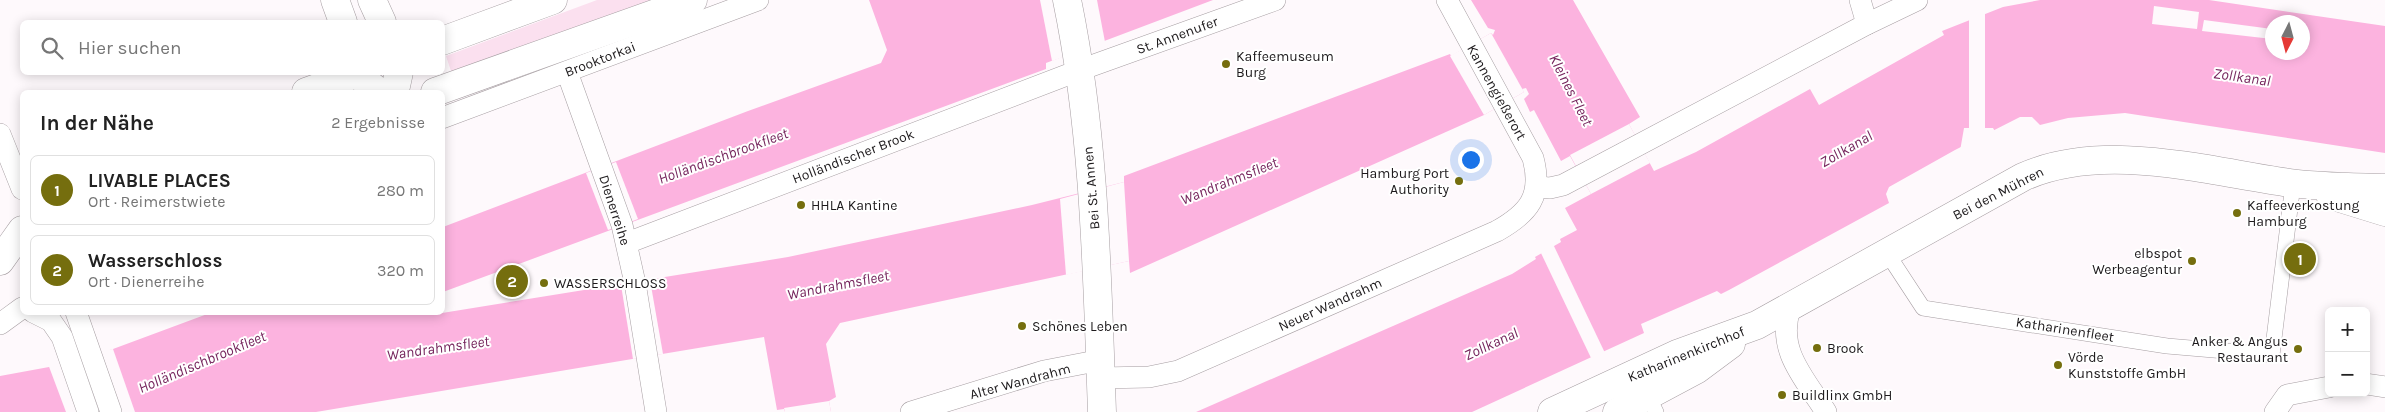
<!DOCTYPE html>
<html lang="de">
<head>
<meta charset="utf-8">
<style>
	:root { --surface:#fff; --page:#f2f2f2; --text:#222; --muted:#767676; --line:#e0e0e0; --accent:#756e0e }
	body { margin:0; font-family:Karla,sans-serif; background:var(--page); color:var(--text) }
	.controls { position:absolute; right:15px; bottom:15px; display:grid; overflow:hidden; border-radius:8px; box-shadow:0 2px 12px #0003 }
	.controls button { width:45px; height:45px; display:grid; place-items:center; padding:0; border:0; border-bottom:1px solid var(--line); background:var(--surface); color:var(--text); font:25px sans-serif }
	.compass { position:absolute; left:2265px; top:15px; width:45px; height:45px; border-radius:50%; background:var(--surface); box-shadow:0 2px 12px #0003; rotate:186deg }
	.you { position:absolute; left:1470px; top:159px; width:18px; height:18px; margin:-12px; border:4px solid #fff; border-radius:50%; background:#1a73e8; box-shadow:0 0 0 8px #1a73e833 }
	.badge { display:grid; place-items:center; width:32px; height:32px; border-radius:50%; background:var(--accent); color:#fff; font-size:16px; font-weight:700 }
	.pin { position:absolute; translate:-50% -50%; border:2px solid #fff; box-shadow:0 1px 5px #0006 }
	.list { margin:0; padding:0; list-style:none }
	h2 { display:flex; justify-content:space-between; align-items:center; height:65px; margin:0; padding:0 20px; font-size:21px }
	h2 small { font-size:16px; font-weight:400; color:var(--muted) }
	.list li { display:grid; grid-template-columns:32px 1fr auto; gap:15px; align-items:center; box-sizing:border-box; height:70px; margin:0 10px 10px; padding:0 10px; border:1px solid var(--line); border-radius:8px }
	.list b { display:block; font-size:19px; white-space:nowrap }
	.list p { margin:0; font-size:16px; white-space:nowrap; color:var(--muted) }
	.list em { font-size:16px; font-style:normal; color:var(--muted) }
	.icon { flex:none; width:28px; height:28px; fill:none; stroke:currentColor; stroke-width:2; stroke-linecap:round; stroke-linejoin:round }
	.map { position:relative; flex:none; width:2385px; height:412px; overflow:hidden }
	.search { position:absolute; background:var(--surface); box-shadow:0 2px 12px #0003; left:20px; top:20px; width:425px; height:55px; display:flex; align-items:center; gap:12px; box-sizing:border-box; padding:0 18px; border-radius:8px; color:var(--muted); font-size:19px }
	.panel { position:absolute; background:var(--surface); box-shadow:0 2px 12px #0003; left:20px; top:90px; width:425px; height:225px; border-radius:8px }
	.map>svg:first-child { display:block }
</style>
</head>
<body>
<div class="map">
<svg width="2385" height="412" viewBox="0 0 2385 412">
	<rect width="100%" height="100%" fill="#fef9fc"/>
	<path fill="#fbe0ef" d="M597,0h65l-209,77 -7,-21z"/>
	<g fill="#fcb3df" fill-rule="evenodd">
		<path d="M869,0h344l-167,63v6l-603,223v-65l305,-116 133,-48 6,-13z"/>
		<path d="M1471,0h102l67,117 -11,7 25,47 42,-19 114,-63 9,16 125,-70 -2,-4 61,-24 37,-7h169l176,26v127l-260,-40 -57,5 -28,7 -8,-8h-12l-65,33 -66,37 -3,7 3,9 -160,87 -8,4 -4,-3 -76,33 3,9 -172,79h-276l316,-138 24,-15 -1,-2 26,-15 -1,-3 17,-9 -12,-22 26,-14 -21,-38 -9,5 -27,-51 -4,2 -6,-13 5,-5 -3,-6 -4,1 2,3 -40,23 -354,158 -1,-12 -289,62 -14,21 10,53 -7,4 2,11h-46l-1,-3 -7,1 -13,-73 -448,75h-316v-36l49,-9 64,-18 97,-36 226,1 352,-57 244,-52 92,-23v-6l326,-122 1,2 40,-23 2,2 2,-5 -7,-2zM2272,22h30v30h-30z"/>
	</g>
	<g fill="#fef9fc">
		<path d="M1040,0h57l8,42 -53,19z"/>
		<path d="M2154,6l45,6 -2,17 -45,-5z"/>
		<path d="M1985,12v116h8l3,5 -36,18 4,-23h5v-110z"/>
		<path d="M2204,20l68,9v10l-70,-8z"/>
		<path d="M1491,33l33,59 -40,23 -34,-59z"/>
		<path d="M1629,124l21,39 -59,31 -21,-39z"/>
		<path d="M616,162l22,57 -30,11 -22,-57z"/>
		<path d="M1124,182l5,79 -63,14 -6,-76z"/>
		<path d="M1553,244l52,109 -13,7 -52,-109z"/>
		<path d="M650,280l13,74 -30,5 -12,-74z"/>
		<path d="M113,349l22,63h-69l-18,-48 43,-12z"/>
		<path d="M829,401l2,11h-46l-1,-4z"/>
	</g>
	<g fill="none" stroke-linecap="round" stroke-linejoin="round">
		<defs>
			<g id="pedestrian">
				<path d="M1887,253l36,55 244,38 105,9 21,-171"/>
				<path d="M1648,396l8,16"/>
			</g>
			<g id="minor">
				<path d="M1860,0l7,24"/>
				<path d="M567,72l55,153 13,58 21,129"/>
				<path d="M442,118l316,-118"/>
				<path d="M0,134l22,55"/>
				<path d="M1537,187l13,1 13,-3 304,-161 50,-24"/>
				<path d="M627,243l453,-173 195,-70"/>
				<path d="M1790,309c-14,41 15,70 36,103"/>
				<path d="M33,312l18,9 11,16 26,75"/>
				<path d="M76,312l35,100"/>
				<path d="M0,324l22,-16"/>
				<path d="M1101,378l48,-1 29,-6 319,-140c32,-18 46,-35 36,-73l-86,-158"/>
				<path d="M2366,384l19,3"/>
				<path d="M911,412l133,-41 57,-11"/>
				<path d="M2275,412l12,-17 42,-8"/>
			</g>
			<g id="secondary">
				<path d="M335,0l8,22"/>
				<path d="M372,0l10,22"/>
				<path d="M1067,0c28,135 30,274 35,412"/>
				<path d="M442,41l111,-41"/>
				<path d="M360,72l5,9 14,11"/>
				<path d="M306,92l55,-20"/>
				<path d="M392,92l4,-6 3,-14"/>
				<path d="M435,92l258,-92"/>
				<path d="M2330,195l55,17"/>
				<path d="M0,261l22,-31"/>
				<path d="M1552,412l125,-58 80,-29 266,-148c81,-36 182,-6 267,6 31,4 64,4 95,5"/>
				<path d="M1617,412l79,-42 35,-26"/>
			</g>
		</defs>
		<use href="#pedestrian" stroke="#a69ea2" stroke-width="16"/>
		<use href="#minor" stroke="#a69ea2" stroke-width="22"/>
		<use href="#secondary" stroke="#a69ea2" stroke-width="29"/>
		<use href="#pedestrian" stroke="#fff" stroke-width="15"/>
		<use href="#minor" stroke="#fff" stroke-width="21"/>
		<use href="#secondary" stroke="#fff" stroke-width="28"/>
	</g>
	<g fill="#756e0e" stroke="#fff" stroke-width="2">
		<circle cx="1226" cy="64" r="5"/>
		<circle cx="1459" cy="181" r="5"/>
		<circle cx="801" cy="205" r="5"/>
		<circle cx="2237" cy="213" r="5"/>
		<circle cx="2192" cy="261" r="5"/>
		<circle cx="544" cy="283" r="5"/>
		<circle cx="1022" cy="326" r="5"/>
		<circle cx="1817" cy="348" r="5"/>
		<circle cx="2298" cy="349" r="5"/>
		<circle cx="2058" cy="365" r="5"/>
		<circle cx="1782" cy="395" r="5"/>
	</g>
	<g text-anchor="middle" stroke-width="4" stroke-linejoin="round" paint-order="stroke">
		<g font-size="14" fill="#1d1a1c" stroke="#fff">
			<text transform="translate(1177 35) rotate(-20)" y="5">St. Annenufer</text>
			<text transform="translate(600 59) rotate(-21)" y="5">Brooktorkai</text>
			<text transform="translate(1497 92) rotate(61)" y="5">Kannengießerort</text>
			<text transform="translate(853 156) rotate(-21)" y="5">Holländischer Brook</text>
			<text transform="translate(1091 188) rotate(-95)" y="5">Bei St. Annen</text>
			<text transform="translate(1998 193) rotate(-27)" y="5">Bei den Mühren</text>
			<text transform="translate(615 210) rotate(72)" y="5">Dienerreihe</text>
			<text transform="translate(1330 304) rotate(-24)" y="5">Neuer Wandrahm</text>
			<text transform="translate(2065 329) rotate(9)" y="5">Katharinenfleet</text>
			<text transform="translate(1686 354) rotate(-22)" y="5">Katharinenkirchhof</text>
			<text transform="translate(1020 381) rotate(-15)" y="5">Alter Wandrahm</text>
		</g>
		<g font-size="14" fill="#1d1a1c" stroke="#fff" text-anchor="start">
			<text x="1236" y="61">Kaffeemuseum<tspan x="1236" dy="16">Burg</tspan></text>
			<text x="1449" y="178" text-anchor="end">Hamburg Port<tspan x="1449" dy="16">Authority</tspan></text>
			<text x="811" y="210">HHLA Kantine</text>
			<text x="2247" y="210">Kaffeeverkostung<tspan x="2247" dy="16">Hamburg</tspan></text>
			<text x="2182" y="258" text-anchor="end">elbspot<tspan x="2182" dy="16">Werbeagentur</tspan></text>
			<text x="554" y="288">WASSERSCHLOSS</text>
			<text x="1032" y="331">Schönes Leben</text>
			<text x="2288" y="346" text-anchor="end">Anker &amp; Angus<tspan x="2288" dy="16">Restaurant</tspan></text>
			<text x="1827" y="353">Brook</text>
			<text x="2068" y="362">Vörde<tspan x="2068" dy="16">Kunststoffe GmbH</tspan></text>
			<text x="1792" y="400">Buildlinx GmbH</text>
		</g>
		<g font-size="15" font-style="italic" fill="#76255d" stroke="#fff">
			<text transform="translate(2242 77) rotate(8)" y="5">Zollkanal</text>
			<text transform="translate(1571 90) rotate(63)" y="5">Kleines Fleet</text>
			<text transform="translate(1846 149) rotate(-30)" y="5">Zollkanal</text>
			<text transform="translate(723 156) rotate(-20)" y="5">Holländischbrookfleet</text>
			<text transform="translate(1229 181) rotate(-22)" y="5">Wandrahmsfleet</text>
			<text transform="translate(838 285) rotate(-11)" y="5">Wandrahmsfleet</text>
			<text transform="translate(1491 344) rotate(-25)" y="5">Zollkanal</text>
			<text transform="translate(438 348) rotate(-8)" y="5">Wandrahmsfleet</text>
			<text transform="translate(202 362) rotate(-23)" y="5">Holländischbrookfleet</text>
		</g>
	</g>
</svg>
<div class="controls">
<button>+</button>
<button>−</button>
</div>
<svg class="compass" viewBox="-18 -18 36 36"><path d="M0-13l5 13h-10z" fill="#e53935"/><path d="M0 13l5-13h-10z" fill="#767676"/></svg>
<div class="you"></div>
<div class="pin badge" style="left:2300px;top:259px">1</div>
<div class="pin badge" style="left:512px;top:281px">2</div>
<div class="search"><svg class="icon" aria-label="search" viewBox="0 0 24 24"><circle cx="10" cy="10" r="6"/><path d="M15 15l6 6"/></svg>Hier suchen</div>
<section class="panel">
<h2>In der Nähe<small>2 Ergebnisse</small></h2>
<ul class="list">
<li><span class="badge">1</span><div><b>LIVABLE PLACES</b><p>Ort · Reimerstwiete</p></div><em>280 m</em></li>
<li><span class="badge">2</span><div><b>Wasserschloss</b><p>Ort · Dienerreihe</p></div><em>320 m</em></li>
</ul>
</section>
</div>
</body>
</html>
